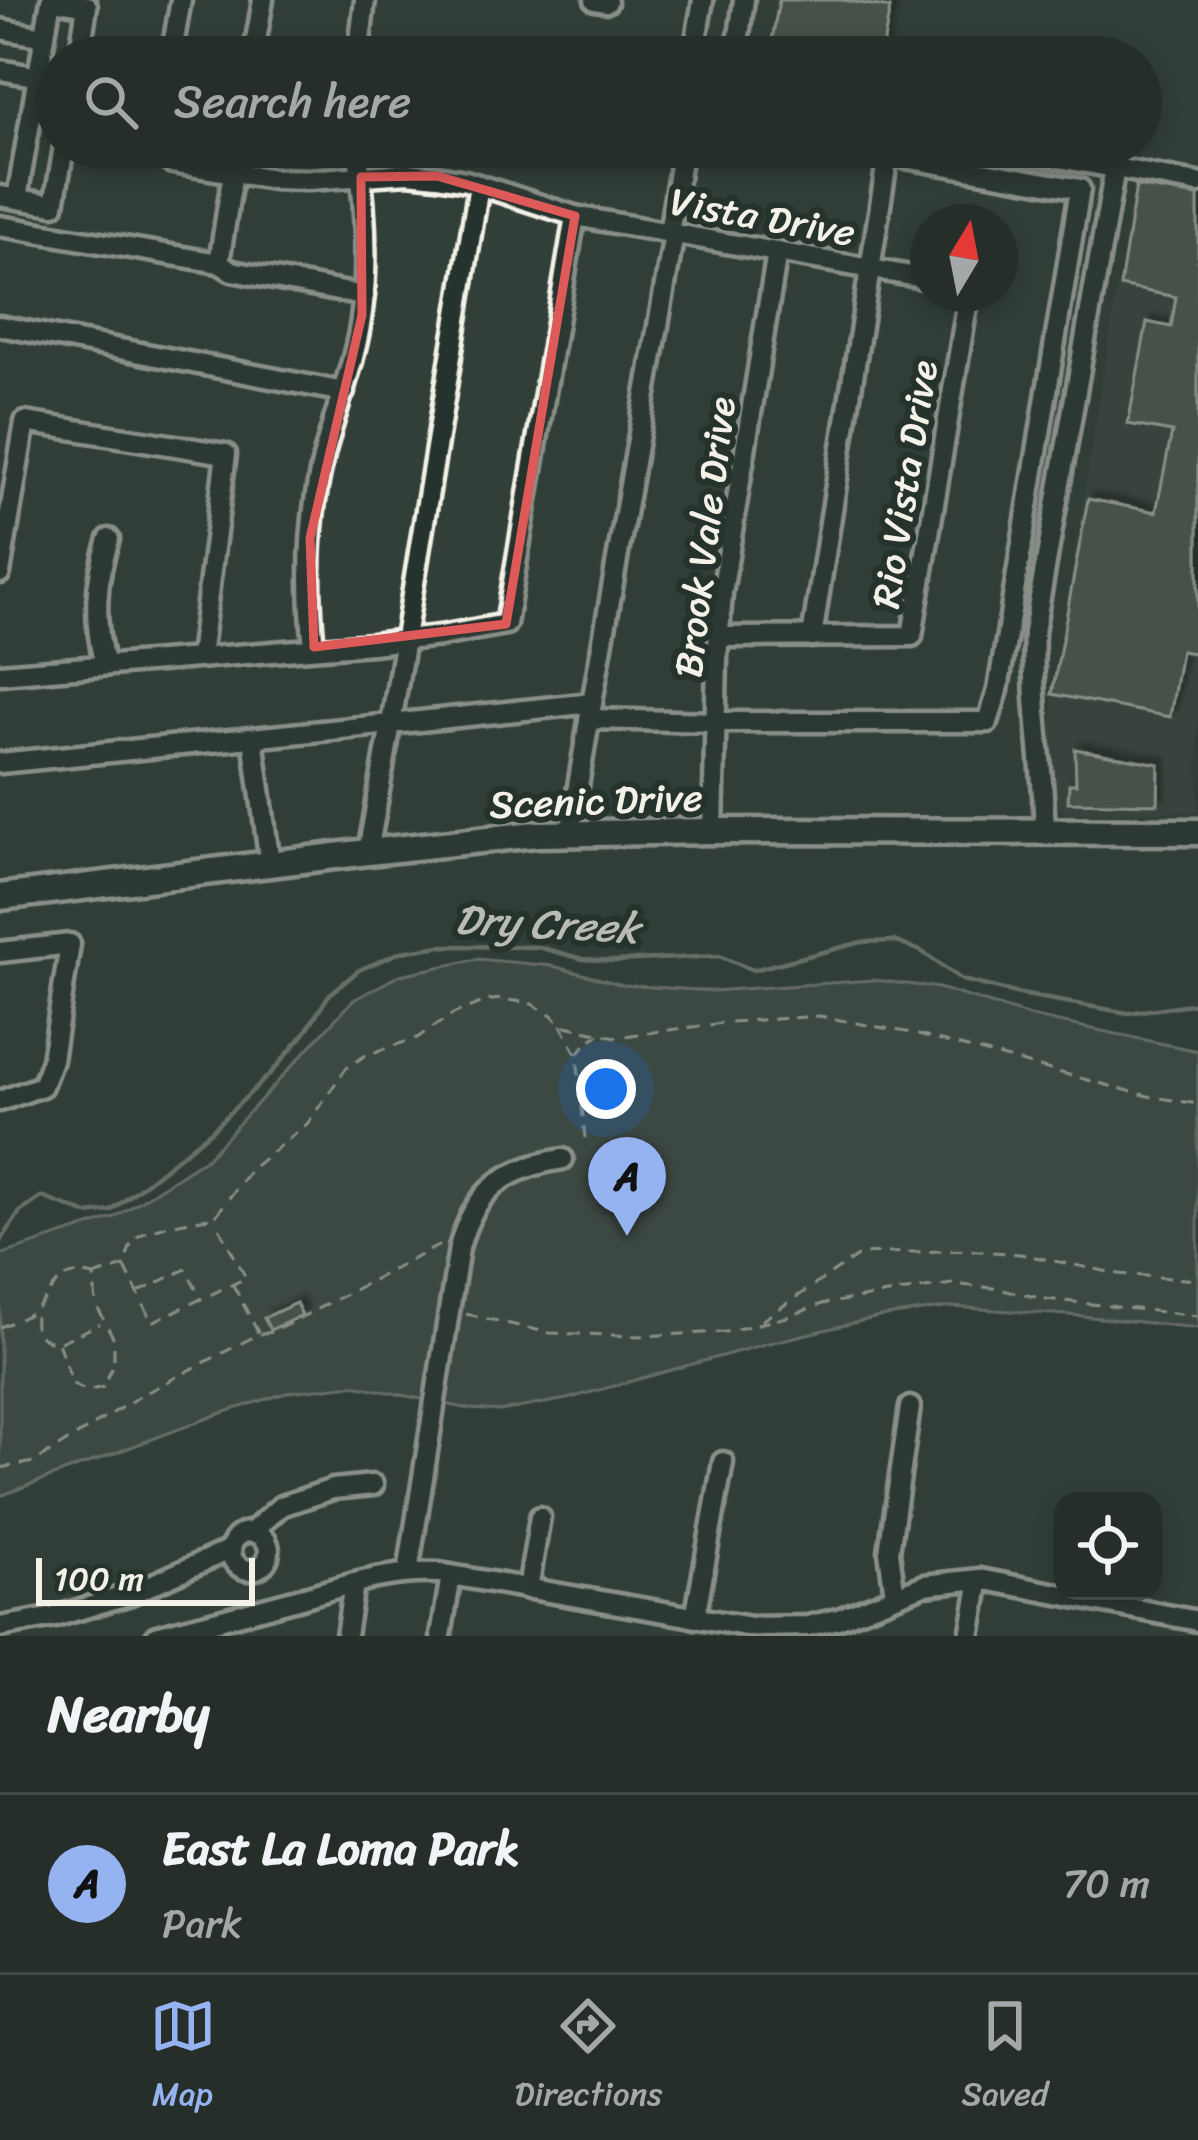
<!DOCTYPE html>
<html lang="en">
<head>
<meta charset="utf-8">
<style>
	:root { --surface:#262e2a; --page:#2e3632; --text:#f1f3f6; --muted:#a4a8a8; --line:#424a47; --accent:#95b2f1 }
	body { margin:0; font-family:Sriracha,sans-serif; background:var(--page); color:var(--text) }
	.controls { position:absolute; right:36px; bottom:36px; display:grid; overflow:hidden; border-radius:24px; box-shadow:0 6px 18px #0003 }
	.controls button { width:108px; height:108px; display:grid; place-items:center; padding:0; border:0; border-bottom:3px solid var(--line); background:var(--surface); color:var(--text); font:60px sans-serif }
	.compass { position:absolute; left:910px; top:204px; width:108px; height:108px; border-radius:50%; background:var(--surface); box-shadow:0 6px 18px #0003; rotate:10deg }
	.scale { position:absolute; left:36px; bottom:30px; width:219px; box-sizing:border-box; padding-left:12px; border:6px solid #f4f1e8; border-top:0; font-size:33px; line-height:42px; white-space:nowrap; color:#f4f1e8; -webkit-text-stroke:9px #26332d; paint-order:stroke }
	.you { position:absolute; left:606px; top:1089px; width:42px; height:42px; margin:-30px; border:9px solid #fff; border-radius:50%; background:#1a73e8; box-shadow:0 0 0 18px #1a73e833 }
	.badge { display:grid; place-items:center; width:78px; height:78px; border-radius:50%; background:var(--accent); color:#111; font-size:39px; font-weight:700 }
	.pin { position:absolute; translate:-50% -99px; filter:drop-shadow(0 3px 6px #0008) }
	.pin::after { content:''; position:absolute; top:63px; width:42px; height:36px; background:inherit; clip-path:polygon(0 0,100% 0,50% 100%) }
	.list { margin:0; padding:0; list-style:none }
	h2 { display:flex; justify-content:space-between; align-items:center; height:156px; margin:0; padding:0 48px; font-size:51px }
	h2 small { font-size:39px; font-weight:400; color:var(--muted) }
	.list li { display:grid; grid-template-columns:78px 1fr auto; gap:36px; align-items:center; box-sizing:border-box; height:180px; padding:0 48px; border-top:3px solid var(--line) }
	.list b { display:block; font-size:45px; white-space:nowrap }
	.list p { margin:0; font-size:39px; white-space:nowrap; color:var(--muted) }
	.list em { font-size:39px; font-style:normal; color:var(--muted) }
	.icon { flex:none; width:66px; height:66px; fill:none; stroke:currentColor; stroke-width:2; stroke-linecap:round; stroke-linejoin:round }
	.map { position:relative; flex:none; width:1198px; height:1636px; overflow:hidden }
	.search { position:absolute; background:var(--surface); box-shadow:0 6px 18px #0003; left:36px; right:36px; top:36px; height:132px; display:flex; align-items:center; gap:30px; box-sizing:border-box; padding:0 42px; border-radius:66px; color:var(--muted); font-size:45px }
	.sheet { height:336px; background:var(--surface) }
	nav { display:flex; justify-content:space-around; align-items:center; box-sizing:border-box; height:168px; border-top:3px solid var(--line); background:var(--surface); font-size:33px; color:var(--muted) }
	nav a { display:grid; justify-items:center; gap:6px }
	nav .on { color:var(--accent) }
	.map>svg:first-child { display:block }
</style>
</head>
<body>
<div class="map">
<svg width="1198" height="1636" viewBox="0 0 1198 1636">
	<defs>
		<filter id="shadow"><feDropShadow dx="6" dy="-6" stdDeviation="3" flood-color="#0009"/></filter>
	</defs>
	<rect width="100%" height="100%" fill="#323e38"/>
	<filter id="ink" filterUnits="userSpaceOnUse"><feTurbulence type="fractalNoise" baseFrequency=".00833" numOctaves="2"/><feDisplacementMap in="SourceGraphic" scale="24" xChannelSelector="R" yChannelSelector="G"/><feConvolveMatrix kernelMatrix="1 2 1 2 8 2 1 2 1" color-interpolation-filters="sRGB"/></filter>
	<g filter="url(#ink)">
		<path fill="#404b44" d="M1135,179l63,12v620l-131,3 -9,-7 -5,-11 -1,-100z"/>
		<path fill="#4c564f" stroke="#a0a49c" stroke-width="3" d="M478,959l75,7 70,19 89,6 162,-11 65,8 91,28 168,35v277l-117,-12 -129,-9 -73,10 -114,27 -198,55 -66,12 -32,-2 -115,-24 -65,7 -70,22 -219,82v-241l114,-37 93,-60 145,-157 48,-26z"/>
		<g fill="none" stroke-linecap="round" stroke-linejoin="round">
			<path stroke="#a6a9a1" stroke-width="4.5" d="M0,1242l20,-30 22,-15 46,17 23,-3 100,-80 61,-59 32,-38 25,-39 30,-25 42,-18 40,-6 97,1 45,12 32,2 104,-5 34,14 109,-28 32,-1 27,10 41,29 58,14 108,19 70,-10"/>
		</g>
		<g fill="#5f6861" stroke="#f4f1e8" stroke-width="3" filter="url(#shadow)">
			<path d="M779,0h64l47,8 -9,49h-20l-89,-16z"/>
			<path d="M1136,186l62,10v433l-4,24 -13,-2 -11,66 -118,-23 36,-195 68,13 16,-80 -44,-8 19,-102 24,5 5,-30 -56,-11z"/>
			<path d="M1075,749l84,15 -1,40 -90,-2 1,-18h7z"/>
			<path d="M296,1303l6,12 -32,15 -6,-12z"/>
		</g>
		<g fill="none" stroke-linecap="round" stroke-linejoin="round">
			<defs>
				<g id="minor">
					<path d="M53,0l34,6 -8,51"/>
					<path d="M595,0l12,2"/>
					<path d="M744,0l-7,50 38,7"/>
					<path d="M0,29l45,8"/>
					<path d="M171,57l10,-57"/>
					<path d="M253,57l10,-57"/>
					<path d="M358,57l7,-57"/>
					<path d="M693,57l10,-57"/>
					<path d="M0,70l57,10"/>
					<path d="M156,147l-2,6 18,10 101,16 35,1 100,-7 29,3 29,5 109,35 353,63"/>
					<path d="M998,147l200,36"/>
					<path d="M0,196l54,9 10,-58"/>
					<path d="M17,198l34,-198"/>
					<path d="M0,226l219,37 18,-116"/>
					<path d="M669,233l14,-86"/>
					<path d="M219,263l13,8 132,25"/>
					<path d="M0,326l344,66"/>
					<path d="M0,573l25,-151 201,32 -26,203"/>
					<path d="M719,637l193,-1 57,-342"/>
					<path d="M812,637l76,-482 -47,-8"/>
					<path d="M314,647c-7,-65 -6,-128 10,-192 12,-48 32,-93 38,-143 7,-55 3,-110 -5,-165"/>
					<path d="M105,665c-12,-44 -10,-83 4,-126"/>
					<path d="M0,674l372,-30 68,-8 66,-12 69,-408"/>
					<path d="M592,703l82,-469"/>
					<path d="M590,719l127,3h271l10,-32 82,-501 -192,-34"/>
					<path d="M253,738l17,126"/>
					<path d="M0,763l391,-39 88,-539"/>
					<path d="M713,831l4,-173 5,-65 55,-341"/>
					<path d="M1045,832c-2,-67 -14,-134 -11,-200l81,-464"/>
					<path d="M368,852l23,-128 201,-21 -22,131"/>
					<path d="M0,952l70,-8 -18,116 -10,26 -42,15"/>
					<path d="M252,1532l29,-26 52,-17 40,-4"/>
					<circle cx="250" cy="1551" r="19"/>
					<path d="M408,1573l51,-325c15,-58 46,-80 104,-89"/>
					<path d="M528,1589l12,-72"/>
					<path d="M895,1595l-6,-43 21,-145"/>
					<path d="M695,1618l28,-156"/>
					<path d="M0,1627l55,-10 76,-23 100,-45"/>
					<path d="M156,1636c48,-12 97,-25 145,-38 46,-13 90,-28 138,-25l312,54 57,-1 30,-7 86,-34 56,-6 218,42"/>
					<path d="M346,1636l8,-53"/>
					<path d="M441,1636l10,-61"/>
					<path d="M970,1636l10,-57"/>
				</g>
				<path id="major" d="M0,897l368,-45 168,-18 177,-3 485,1"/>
			</defs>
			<use href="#minor" stroke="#f4f1e8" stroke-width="27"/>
			<use href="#major" stroke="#f4f1e8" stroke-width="33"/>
			<g stroke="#f4f1e8" stroke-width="3" stroke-dasharray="12 9" stroke-linecap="butt">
				<path d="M561,1025l15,28"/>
				<path d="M585,1138l-8,-83 10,-13 12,-7"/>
				<path d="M125,1267l27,55 94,-44 -31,-58"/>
				<path d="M94,1276l30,-10c3,-9 5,-21 12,-28 12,-10 62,-20 78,-20l37,-49 56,-45 40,-57 19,-12 51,-17 36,-24 32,-13 16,-2 29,4 22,12 9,10 55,12 114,-15 89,-6 92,17 237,63 50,8"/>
				<path d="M233,1285l26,49"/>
				<path d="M139,1292l47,-23 15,30"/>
				<path d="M466,1314l84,19 90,3 85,-4 62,-15 35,-13 130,-20 41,4 53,11 152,17"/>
				<path d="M761,1321l99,-67 106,-4 54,4 99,20 79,6"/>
				<path d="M0,1327c12,-5 28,-10 37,-19 20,-21 22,-41 57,-32l2,29 18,34v25l-11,23 -16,4 -14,-7 -15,-41c-22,-4 -26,-13 -22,-34"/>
				<path d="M60,1342l40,-18"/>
				<path d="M0,1468l34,-6 106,-66 119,-62 14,-2 167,-87"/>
			</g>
			<use href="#minor" stroke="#26332d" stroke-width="18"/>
			<use href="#major" stroke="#26332d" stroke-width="24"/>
		</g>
	</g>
	<path d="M0 0H1198V1636H0ZM437,176l138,40 -69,408 -192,23 -4,-109 52,-223 -1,-138z" fill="#323e38" fill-opacity=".55" fill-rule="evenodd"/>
	<path fill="none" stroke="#de5a58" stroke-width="9" stroke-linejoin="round" d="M437,176l138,40 -69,408 -192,23 -4,-109 52,-223 -1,-138z"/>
	<g text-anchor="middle" stroke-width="12" stroke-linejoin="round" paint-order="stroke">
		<g font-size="39" fill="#f4f1e8" stroke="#26332d">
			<text transform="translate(763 216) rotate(10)" y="14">Vista Drive</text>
			<text transform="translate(904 484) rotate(-81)" y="14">Rio Vista Drive</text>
			<text transform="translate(704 537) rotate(-83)" y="14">Brook Vale Drive</text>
			<text transform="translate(596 800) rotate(-2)" y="14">Scenic Drive</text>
		</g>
		<g font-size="42" font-style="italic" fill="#babbb3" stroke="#26332d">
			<text transform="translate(547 923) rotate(3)" y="15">Dry Creek</text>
		</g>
	</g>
</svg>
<div class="controls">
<button><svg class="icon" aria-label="locate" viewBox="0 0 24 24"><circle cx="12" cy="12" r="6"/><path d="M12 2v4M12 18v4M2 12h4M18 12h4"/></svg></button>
</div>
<svg class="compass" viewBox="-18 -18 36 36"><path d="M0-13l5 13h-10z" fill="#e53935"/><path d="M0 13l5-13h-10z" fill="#a4a8a8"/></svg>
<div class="scale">100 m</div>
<div class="you"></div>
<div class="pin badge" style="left:627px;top:1236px">A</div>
<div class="search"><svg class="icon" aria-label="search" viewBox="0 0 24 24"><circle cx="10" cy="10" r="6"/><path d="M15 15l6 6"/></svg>Search here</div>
</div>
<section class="sheet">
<h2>Nearby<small></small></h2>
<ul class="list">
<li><span class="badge">A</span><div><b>East La Loma Park</b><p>Park</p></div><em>70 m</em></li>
</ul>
</section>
<nav>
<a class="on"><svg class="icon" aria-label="map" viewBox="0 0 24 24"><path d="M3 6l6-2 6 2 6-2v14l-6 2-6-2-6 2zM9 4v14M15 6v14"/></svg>Map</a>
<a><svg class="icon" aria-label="directions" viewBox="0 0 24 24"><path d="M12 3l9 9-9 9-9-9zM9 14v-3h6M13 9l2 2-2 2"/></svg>Directions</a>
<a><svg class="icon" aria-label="saved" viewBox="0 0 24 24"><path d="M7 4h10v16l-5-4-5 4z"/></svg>Saved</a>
</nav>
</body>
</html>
